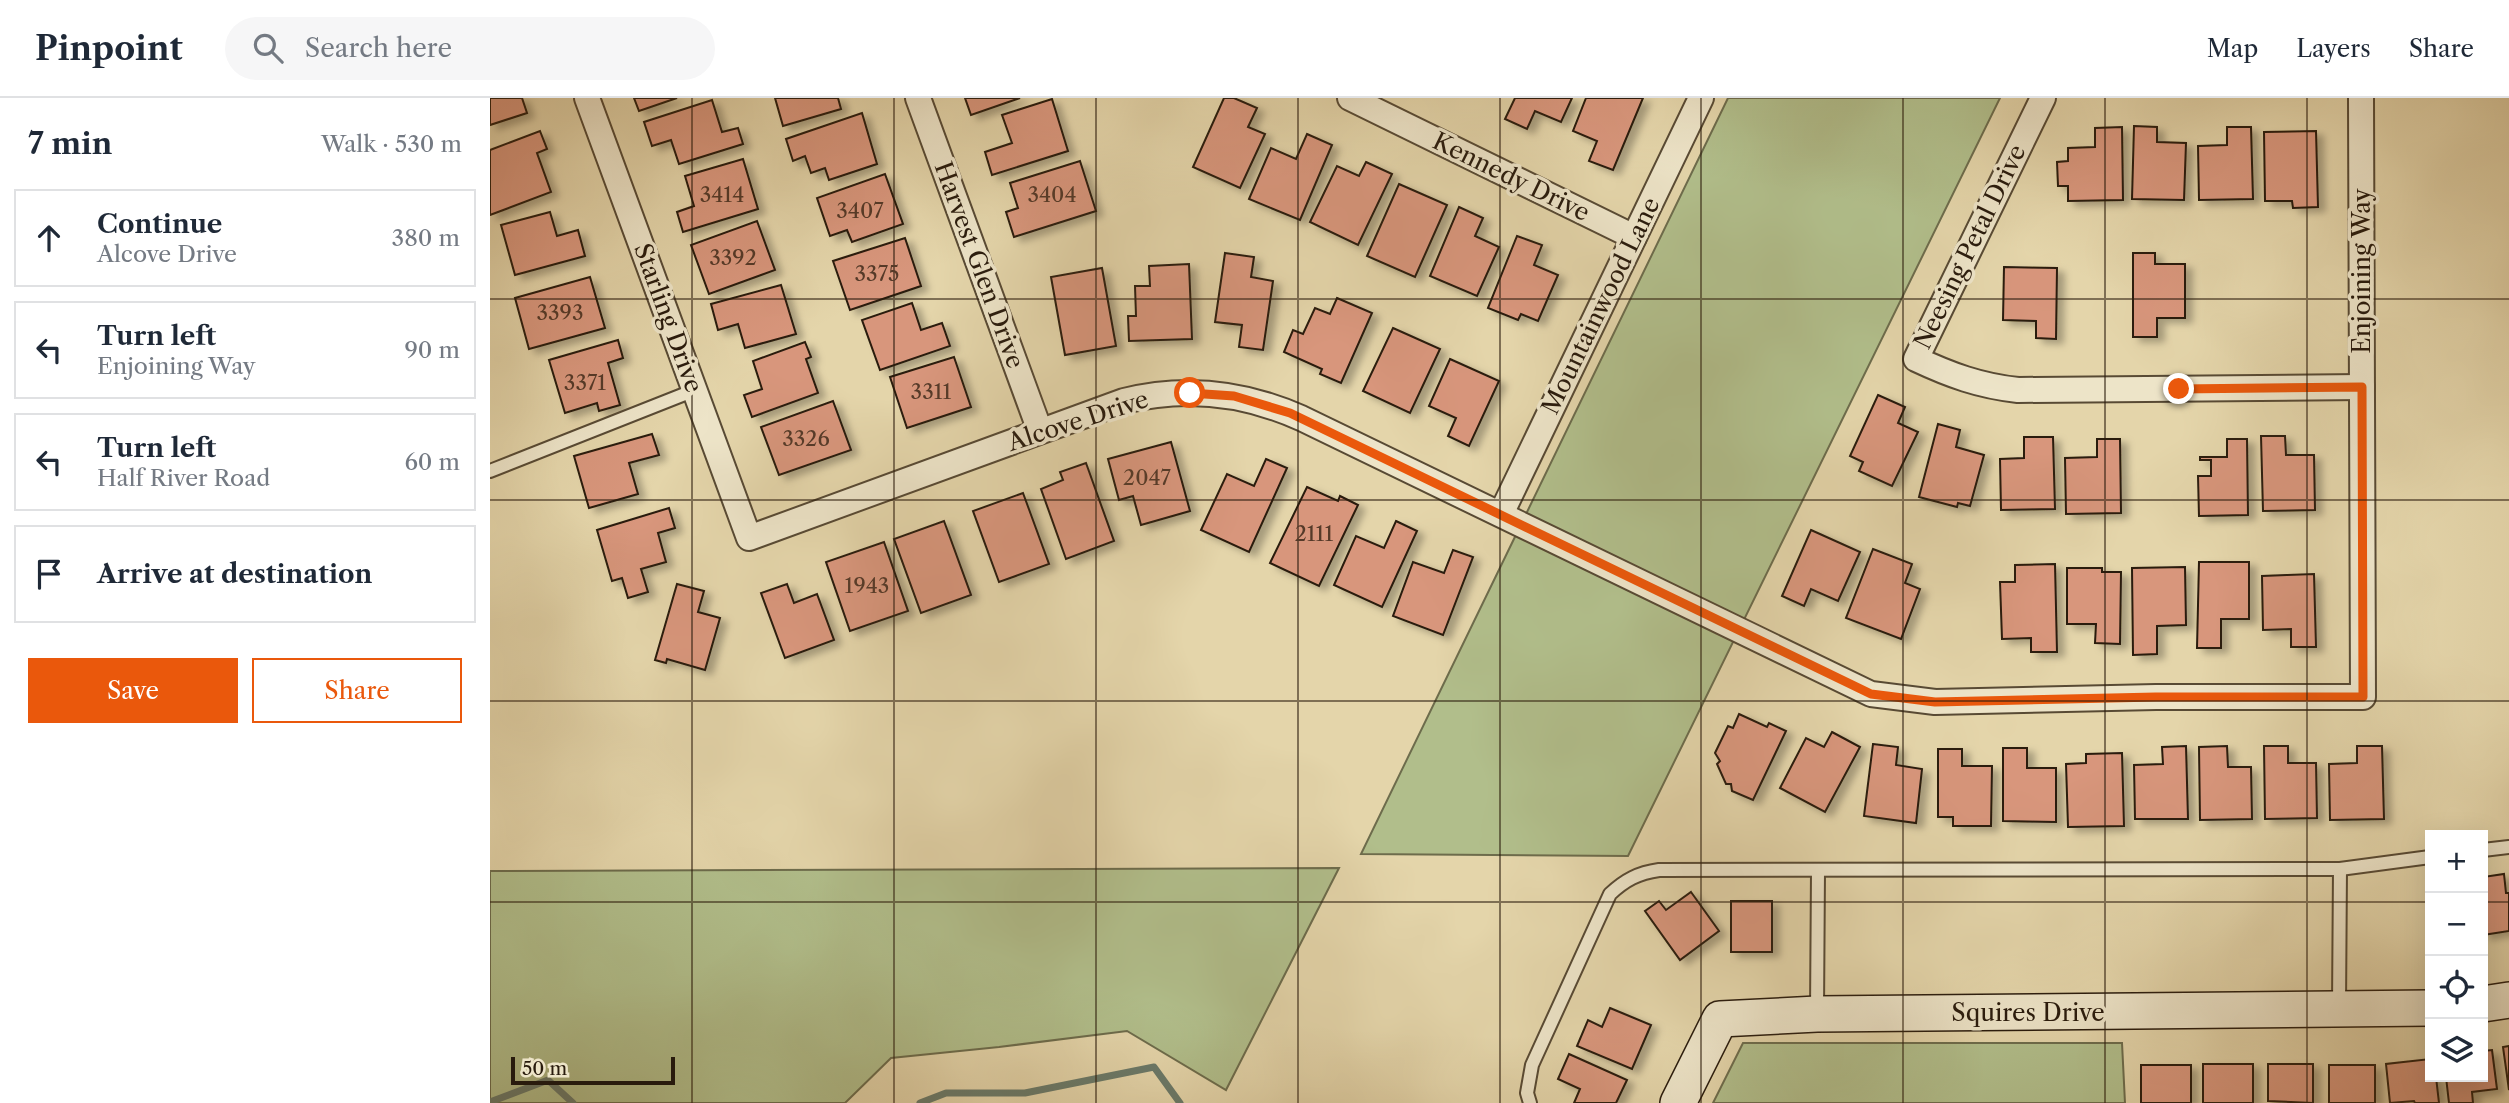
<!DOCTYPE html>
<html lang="en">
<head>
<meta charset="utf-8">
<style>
	:root { --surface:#fff; --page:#f6f6f7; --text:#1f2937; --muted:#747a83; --line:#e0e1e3; --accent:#ea580c }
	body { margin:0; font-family:"Libre Caslon Text",serif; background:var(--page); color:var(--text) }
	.controls { position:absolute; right:21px; bottom:21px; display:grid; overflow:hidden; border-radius:0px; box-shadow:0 7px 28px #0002 }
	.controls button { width:63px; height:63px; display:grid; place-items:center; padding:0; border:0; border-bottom:2px solid var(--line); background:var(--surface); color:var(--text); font:35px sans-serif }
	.scale { position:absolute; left:21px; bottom:18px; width:164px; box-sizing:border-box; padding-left:7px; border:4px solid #291b0d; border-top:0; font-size:19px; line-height:24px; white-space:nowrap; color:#291b0d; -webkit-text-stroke:5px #ede4c8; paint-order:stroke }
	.stop { position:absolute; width:21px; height:21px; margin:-16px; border:5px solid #ea580c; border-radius:50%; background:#fff }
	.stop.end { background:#ea580c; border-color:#fff; box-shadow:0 2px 7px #0008 }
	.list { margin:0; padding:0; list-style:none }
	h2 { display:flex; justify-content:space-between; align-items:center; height:91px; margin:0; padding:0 28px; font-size:30px }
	h2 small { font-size:23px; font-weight:400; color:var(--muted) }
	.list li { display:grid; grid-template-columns:46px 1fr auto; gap:21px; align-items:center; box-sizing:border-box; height:98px; margin:0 14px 14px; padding:0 14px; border:2px solid var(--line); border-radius:0px }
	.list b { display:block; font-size:26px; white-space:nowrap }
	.list p { margin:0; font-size:23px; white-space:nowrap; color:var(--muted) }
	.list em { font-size:23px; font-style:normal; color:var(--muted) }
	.actions { display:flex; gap:14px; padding:21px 28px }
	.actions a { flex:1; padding:16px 0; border:2px solid var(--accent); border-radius:0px; text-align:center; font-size:24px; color:var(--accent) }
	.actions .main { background:var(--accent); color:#fff }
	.icon { flex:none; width:38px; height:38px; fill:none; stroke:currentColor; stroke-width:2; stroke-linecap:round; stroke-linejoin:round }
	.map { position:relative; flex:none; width:2019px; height:1005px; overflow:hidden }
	header { display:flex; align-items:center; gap:42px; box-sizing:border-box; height:98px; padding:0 35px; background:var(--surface); border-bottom:2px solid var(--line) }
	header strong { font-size:33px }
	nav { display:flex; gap:38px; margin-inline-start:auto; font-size:24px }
	.search { width:490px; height:63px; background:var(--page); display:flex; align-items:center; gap:18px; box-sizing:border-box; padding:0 24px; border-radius:38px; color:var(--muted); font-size:26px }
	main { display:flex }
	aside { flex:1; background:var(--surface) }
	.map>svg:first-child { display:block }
</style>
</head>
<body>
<header>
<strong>Pinpoint</strong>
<div class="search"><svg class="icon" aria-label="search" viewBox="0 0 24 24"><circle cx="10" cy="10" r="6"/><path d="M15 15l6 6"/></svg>Search here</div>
<nav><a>Map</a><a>Layers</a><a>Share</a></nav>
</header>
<main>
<aside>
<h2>7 min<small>Walk · 530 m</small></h2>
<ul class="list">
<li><svg class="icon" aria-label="ahead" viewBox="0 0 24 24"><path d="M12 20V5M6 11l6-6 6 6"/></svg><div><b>Continue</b><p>Alcove Drive</p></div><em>380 m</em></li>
<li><svg class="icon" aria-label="left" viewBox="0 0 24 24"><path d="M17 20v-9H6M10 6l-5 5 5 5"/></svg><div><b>Turn left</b><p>Enjoining Way</p></div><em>90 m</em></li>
<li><svg class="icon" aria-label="left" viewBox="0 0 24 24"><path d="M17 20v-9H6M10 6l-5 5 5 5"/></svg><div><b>Turn left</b><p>Half River Road</p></div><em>60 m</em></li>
<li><svg class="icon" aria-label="arrive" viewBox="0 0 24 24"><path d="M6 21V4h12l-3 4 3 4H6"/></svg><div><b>Arrive at destination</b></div></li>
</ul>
<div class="actions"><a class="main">Save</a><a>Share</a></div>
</aside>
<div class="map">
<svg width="2019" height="1005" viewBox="0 0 2019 1005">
	<defs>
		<filter id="shadow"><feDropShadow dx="7" dy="4.5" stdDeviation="3.5" flood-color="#0004"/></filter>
	</defs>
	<rect width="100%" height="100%" fill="#e4d5aa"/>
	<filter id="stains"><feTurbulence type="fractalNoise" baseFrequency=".00286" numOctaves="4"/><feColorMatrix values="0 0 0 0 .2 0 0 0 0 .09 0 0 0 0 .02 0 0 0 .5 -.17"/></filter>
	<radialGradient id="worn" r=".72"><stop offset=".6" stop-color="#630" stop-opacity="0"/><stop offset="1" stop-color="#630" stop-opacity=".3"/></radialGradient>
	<g fill="#b1be8b" stroke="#6d6c4c" stroke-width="2">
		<path d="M1238,0h272l-372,758 -267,-2z"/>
		<path d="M849,770l-113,222 -99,-59 -128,16 -108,11 -46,45h-355v-232z"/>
		<path d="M1253,945h379l3,60h-412z"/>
	</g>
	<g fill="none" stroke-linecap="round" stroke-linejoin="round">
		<g stroke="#6a7a6a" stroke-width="7">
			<path d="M0,1004l58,-22 25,23"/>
			<path d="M430,1005l26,-10h79l129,-26 26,36"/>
		</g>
	</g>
	<g fill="#d8967c" stroke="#291b0d" stroke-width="2" filter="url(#shadow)">
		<path d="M0,0h32l5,15 -37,12z"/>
		<path d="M144,0h43l-38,13z"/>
		<path d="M285,0h63l3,11 -58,17z"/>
		<path d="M475,0h55l-49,17z"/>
		<path d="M734,0h10l23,10 -9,19 17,7 -25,54 -47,-21z"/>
		<path d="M1025,0h57l-11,24 -26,-11 -8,18 -22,-10z"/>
		<path d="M1096,0h57l-30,72 -24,-9 8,-20 -24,-10z"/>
		<path d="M562,1l16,52 -76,24 -7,-23 27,-9 -10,-28z"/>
		<path d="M222,2l10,32 16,-4 5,16 -64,20 -8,-24 -19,6 -8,-24z"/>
		<path d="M372,15l15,51 -48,16 -4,-12 -14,5 -6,-17 -12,5 -7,-22z"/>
		<path d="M1644,28l23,1v15l29,1 -2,57 -52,-1z"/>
		<path d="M1632,29l1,73 -55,1v-15h-10l-1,-24 11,-1v-13l27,-1v-19z"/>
		<path d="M1737,29h24l2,72 -54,1 -1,-54 29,-1z"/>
		<path d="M50,33l7,18 -10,4 14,39 -61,23v-65z"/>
		<path d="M1826,33l2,76 -25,1 -1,-7h-27l-1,-69z"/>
		<path d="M817,36l25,11 -32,75 -51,-21 22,-51 25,11z"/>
		<path d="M253,61l15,50 -75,23 -6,-20 17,-6 -9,-30z"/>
		<path d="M590,63l16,50 -82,26 -8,-25 12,-4 -8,-25z"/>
		<path d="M876,64l26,12 -34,71 -48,-23 27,-56 22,10z"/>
		<path d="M395,76l18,50 -51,18 -5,-12 -17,6 -13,-38z"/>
		<path d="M909,86l48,21 -32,72 -48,-21z"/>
		<path d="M969,109l24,11 -8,18 24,11 -22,49 -47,-20z"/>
		<path d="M60,114l7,24 21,-6 7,26 -70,19 -14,-50z"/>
		<path d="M267,123l18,49 -66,24 -18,-49z"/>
		<path d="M1027,138l25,9 -8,20 24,10 -20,46 -17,-7 -3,6 -30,-12z"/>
		<path d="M415,140l16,48 -71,24 -17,-49z"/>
		<path d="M735,155l29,4 -3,20 22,4 -10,69 -24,-3 3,-22 -27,-3z"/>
		<path d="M1643,155h22v11h30v54h-28v19h-24z"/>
		<path d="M699,166l3,75 -63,2 -1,-25h8l-1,-30h15l-1,-20z"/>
		<path d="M1514,169l53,1 -1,71 -20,-1v-17l-33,-1z"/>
		<path d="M612,170l14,78 -51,9 -14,-78z"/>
		<path d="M100,179l15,51 -76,21 -14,-51z"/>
		<path d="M291,187l15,49 -51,14 -7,-24 -20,6 -7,-26z"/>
		<path d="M847,200l35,15 -31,70 -21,-9 2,-5 -38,-17 9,-22 10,4 12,-26 15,6z"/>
		<path d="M422,205l9,27 21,-7 8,23 -70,24 -18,-50z"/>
		<path d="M903,230l47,21 -30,64 -47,-22z"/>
		<path d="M128,242l5,18 -15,5 12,42 -21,6 -2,-8 -32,10 -16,-53z"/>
		<path d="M315,244l6,15 -5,2 12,34 -66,24 -8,-22 18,-6 -9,-28z"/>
		<path d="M464,259l17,50 -64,21 -17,-51z"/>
		<path d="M960,261l49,22 -30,65 -21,-10 8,-18 -27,-12z"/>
		<path d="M1388,297l27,12 -7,16 20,9 -26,54 -33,-15 4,-9 -13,-6z"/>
		<path d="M343,303l18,49 -72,25 -18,-48z"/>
		<path d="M1448,326l22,6 -4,17 28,8 -14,51 -12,-3 -1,4 -38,-10z"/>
		<path d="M162,336l7,21 -30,8 9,31 -49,14 -15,-52z"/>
		<path d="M1771,338h24l1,19h28l1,55 -52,1z"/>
		<path d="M1534,339h29l2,72 -54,1 -1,-51 24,-1z"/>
		<path d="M1607,341h23l1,74 -55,1 -1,-56 32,-1z"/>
		<path d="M1737,341h20l1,76 -49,1 -1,-40h13v-16h-11v-3h27z"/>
		<path d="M681,344l19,69 -49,14 -8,-29 -14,4 -11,-41z"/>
		<path d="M776,361l21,9 -38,84 -48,-22 26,-56 27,12z"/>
		<path d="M596,365l28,78 -48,18 -25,-70 22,-9 -3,-8z"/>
		<path d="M817,389l31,14 2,-5 18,9 -39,81 -49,-23z"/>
		<path d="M533,395l26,71 -50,18 -26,-71z"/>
		<path d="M179,410l6,20 -17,5 8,29 -25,7 7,23 -20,6 -6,-20 -10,3 -15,-51z"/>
		<path d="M454,423l27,74 -50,18 -27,-74z"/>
		<path d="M906,423l21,10 -35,76 -48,-22 22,-49 28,12z"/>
		<path d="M1321,432l49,22 -22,49 -27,-12 -7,17 -22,-10z"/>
		<path d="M394,444l24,69 -58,20 -24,-69z"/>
		<path d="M1383,451l39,15 -7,19 15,6 -19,50 -55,-21z"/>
		<path d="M963,452l20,7 -30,78 -50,-19 20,-54 31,11z"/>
		<path d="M1709,464h50v57h-28v29h-24z"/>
		<path d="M1565,466l2,88h-26v-14l-29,1 -2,-57h15v-17z"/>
		<path d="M1695,469l1,58 -29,1v28l-24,1 -1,-87z"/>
		<path d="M1577,470h35v4h19l-1,72 -25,-1 1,-19h-29z"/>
		<path d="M1824,476l2,73h-25v-18l-28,1 -1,-54z"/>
		<path d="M187,486l27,7 -6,21 22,6 -15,52 -38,-11 -1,4 -11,-3z"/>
		<path d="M297,486l7,19 23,-9 17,46 -49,18 -24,-65z"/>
		<path d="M1249,616l28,13 2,-4 17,8 -33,69 -21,-9 -1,-7h-5l-9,-20 3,-3 -5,-8 13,-27 5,2z"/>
		<path d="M1342,634l28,15 -35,65 -45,-24 26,-50 18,9z"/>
		<path d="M1383,646l25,3 -2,18 26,4 -6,54 -52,-7z"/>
		<path d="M1696,648l2,73h-53l-1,-54 29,-1 -1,-17z"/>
		<path d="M1737,648l1,21h23l1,52 -52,1 -1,-73z"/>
		<path d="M1774,648h24v17h28l1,55 -52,1z"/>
		<path d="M1867,648h25l2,73 -54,1 -1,-56 28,-1z"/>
		<path d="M1513,650h24v20h29v54l-53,-1z"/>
		<path d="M1448,651h24v17h30l-1,60h-38v-9h-15z"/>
		<path d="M1632,655l2,73 -56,1 -2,-63 20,-1v-9z"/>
		<path d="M2014,776l2,19h3v38l-26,4v-58z"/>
		<path d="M1201,794l28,39 -39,29 -35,-49 14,-10 7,9z"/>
		<rect x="1241" y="803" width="41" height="51"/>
		<path d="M1120,910l41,17 -19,44 -55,-23 11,-26 14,7z"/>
		<path d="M2019,948v44l-6,-43z"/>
		<path d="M2002,952l5,39 -25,3 1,11h-24l-3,-26h37v-26z"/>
		<path d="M1079,956l58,26 -11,23h-42l6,-14 -22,-10z"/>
		<path d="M1940,961v18h6l3,26h-24l-1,-2 -24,2 -4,-39z"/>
		<rect x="1713" y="966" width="50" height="39"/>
		<path d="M1778,966h45v39l-45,-2z"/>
		<rect x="1651" y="967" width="50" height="38"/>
		<rect x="1839" y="967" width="46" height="38"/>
	</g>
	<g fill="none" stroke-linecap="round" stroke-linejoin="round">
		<defs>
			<g id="lane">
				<path d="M0,373l205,-81"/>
				<path d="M1993,752l26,-3"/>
				<path d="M1849,907l1,-136"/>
				<path d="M1327,912l1,-139"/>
				<path d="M1040,1005l-3,-10 5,-28 78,-171c15,-14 28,-21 49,-24l681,-1 90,-12"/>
			</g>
			<g id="street">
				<path d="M97,0l162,440 375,-137c61,-15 121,-8 177,17l570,276 64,8 221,-5h207l-2,-599"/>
				<path d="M428,0l122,333"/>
				<path d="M860,0l284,139"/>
				<path d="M1553,0l-127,261c34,16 64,27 102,31l344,-3"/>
				<path d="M1011,416l200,-416"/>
			</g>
			<g id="secondary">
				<path d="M1993,906l26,-4"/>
				<path d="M1188,1005l42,-84 97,-5 613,-6"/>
			</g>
		</defs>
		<use href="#lane" stroke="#584a34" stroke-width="16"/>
		<use href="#street" stroke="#584a34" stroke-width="28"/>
		<use href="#secondary" stroke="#291b0d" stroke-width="38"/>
		<use href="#lane" stroke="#ede4c8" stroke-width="12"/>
		<use href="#street" stroke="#ede4c8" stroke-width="24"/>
		<use href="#secondary" stroke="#ede4c8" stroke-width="35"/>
	</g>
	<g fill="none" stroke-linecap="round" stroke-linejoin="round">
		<path stroke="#ea580c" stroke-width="9" d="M700,295l44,3 56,17 581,281 64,8 221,-5h207l-1,-310 -183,2"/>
	</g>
	<path fill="none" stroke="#291b0d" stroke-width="2" stroke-opacity="0.55" d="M202,0v1005M404,0v1005M606,0v1005M808,0v1005M1010,0v1005M1211,0v1005M1413,0v1005M1615,0v1005M1817,0v1005M0,201h2019M0,402h2019M0,603h2019M0,804h1940M1993,804h26"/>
	<g text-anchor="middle" stroke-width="7" stroke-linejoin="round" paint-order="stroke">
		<g font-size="21" fill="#553a29">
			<text x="232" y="104">3414</text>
			<text x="562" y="104">3404</text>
			<text x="370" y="120">3407</text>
			<text x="243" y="167">3392</text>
			<text x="387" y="183">3375</text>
			<text x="70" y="222">3393</text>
			<text x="95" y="292">3371</text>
			<text x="441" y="301">3311</text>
			<text x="316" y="348">3326</text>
			<text x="657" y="387">2047</text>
			<text x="824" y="443">2111</text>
			<text x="377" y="495">1943</text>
		</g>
		<g font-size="24" fill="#291b0d" stroke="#ede4c8">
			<text transform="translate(1021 79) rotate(26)" y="8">Kennedy Drive</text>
			<text transform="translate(1480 149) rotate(-64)" y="8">Neesing Petal Drive</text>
			<text transform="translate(489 167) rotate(70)" y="8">Harvest Glen Drive</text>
			<text transform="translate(1872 173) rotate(-90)" y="8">Enjoining Way</text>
			<text transform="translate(1111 208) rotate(-64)" y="8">Mountainwood Lane</text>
			<text transform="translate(178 220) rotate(70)" y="8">Starling Drive</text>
			<text transform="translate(588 323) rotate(-18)" y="8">Alcove Drive</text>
			<text x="1538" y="923">Squires Drive</text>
		</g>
	</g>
	<rect width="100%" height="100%" filter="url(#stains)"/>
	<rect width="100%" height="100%" fill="url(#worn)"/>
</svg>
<div class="controls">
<button>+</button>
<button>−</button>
<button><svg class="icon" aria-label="locate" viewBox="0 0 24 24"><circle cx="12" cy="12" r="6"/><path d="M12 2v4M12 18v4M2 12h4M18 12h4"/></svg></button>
<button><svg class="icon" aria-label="layers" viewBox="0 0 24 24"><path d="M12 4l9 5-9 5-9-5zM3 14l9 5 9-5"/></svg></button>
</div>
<div class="scale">50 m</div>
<div class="stop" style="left:700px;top:295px"></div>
<div class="stop end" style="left:1689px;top:291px"></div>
</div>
</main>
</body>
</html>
